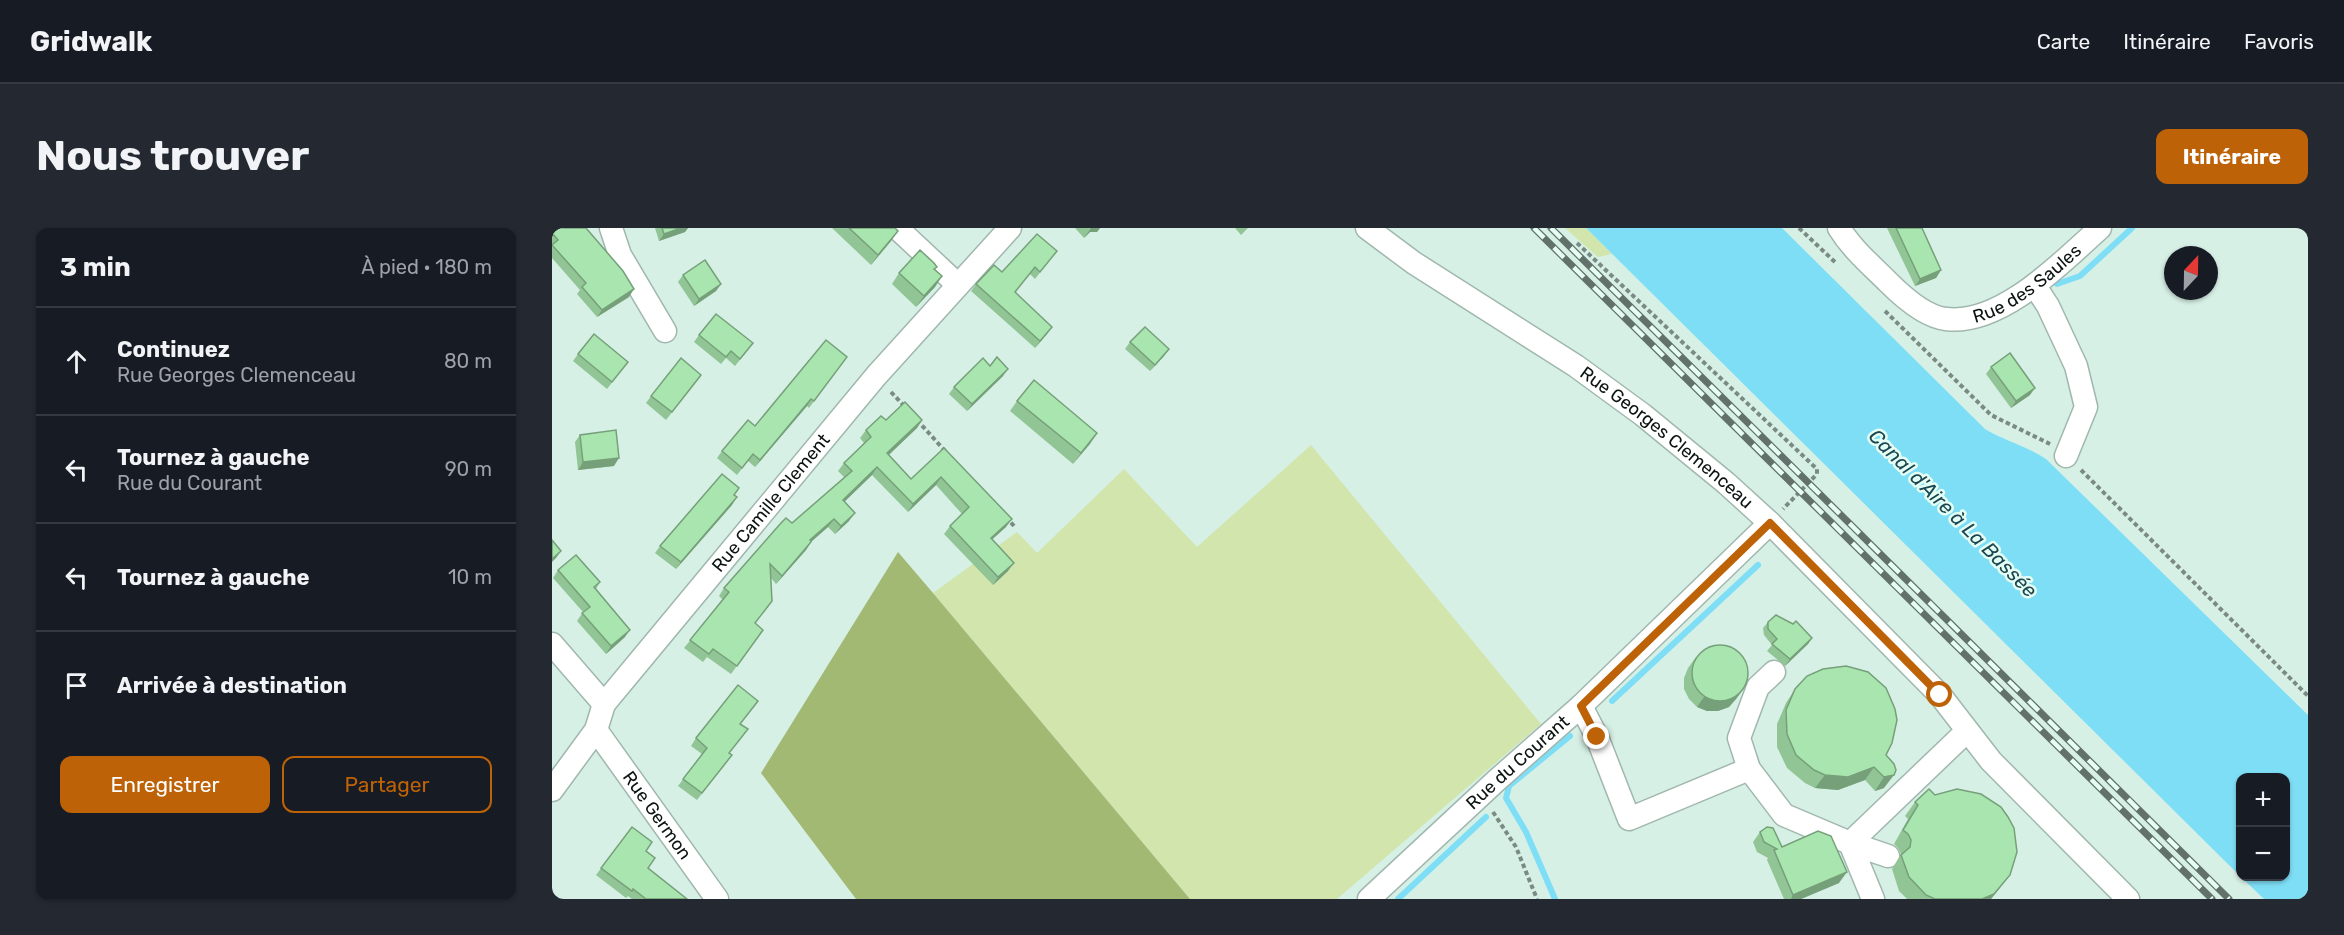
<!DOCTYPE html>
<html lang="fr">
<head>
<meta charset="utf-8">
<style>
	:root { --surface:#171b24; --page:#242831; --text:#f1f3f6; --muted:#9ea1a6; --line:#363941; --accent:#bd6207 }
	body { margin:0; font-family:Rubik,sans-serif; background:var(--page); color:var(--text) }
	.controls { position:absolute; right:18px; bottom:18px; display:grid; overflow:hidden; border-radius:12px; box-shadow:0 2px 4px #0004 }
	.controls button { width:54px; height:54px; display:grid; place-items:center; padding:0; border:0; border-bottom:2px solid var(--line); background:var(--surface); color:var(--text); font:30px sans-serif }
	.compass { position:absolute; left:1612px; top:18px; width:54px; height:54px; border-radius:50%; background:var(--surface); box-shadow:0 2px 4px #0004; rotate:22deg }
	.stop { position:absolute; width:18px; height:18px; margin:-14px; border:4px solid #bd6207; border-radius:50%; background:#fff }
	.stop.end { background:#bd6207; border-color:#fff; box-shadow:0 2px 6px #0008 }
	.list { margin:0; padding:0; list-style:none }
	h2 { display:flex; justify-content:space-between; align-items:center; height:78px; margin:0; padding:0 24px; font-size:26px }
	h2 small { font-size:20px; font-weight:400; color:var(--muted) }
	.list li { display:grid; grid-template-columns:39px 1fr auto; gap:18px; align-items:center; box-sizing:border-box; height:108px; padding:0 24px; border-top:2px solid var(--line) }
	.list b { display:block; font-size:22px; white-space:nowrap }
	.list p { margin:0; font-size:20px; white-space:nowrap; color:var(--muted) }
	.list em { font-size:20px; font-style:normal; color:var(--muted) }
	.actions { display:flex; gap:12px; padding:18px 24px }
	.actions a { flex:1; padding:14px 0; border:2px solid var(--accent); border-radius:12px; text-align:center; font-size:21px; color:var(--accent) }
	.actions .main { background:var(--accent); color:#fff }
	.icon { flex:none; width:33px; height:33px; fill:none; stroke:currentColor; stroke-width:2; stroke-linecap:round; stroke-linejoin:round }
	.map { position:relative; flex:none; width:1756px; height:671px; overflow:hidden; border-radius:12px }
	header { display:flex; align-items:center; gap:36px; box-sizing:border-box; height:84px; padding:0 30px; background:var(--surface); border-bottom:2px solid var(--line) }
	header strong { font-size:28px }
	nav { display:flex; gap:33px; margin-inline-start:auto; font-size:21px }
	.intro { display:flex; align-items:center; justify-content:space-between; box-sizing:border-box; height:144px; padding:0 36px }
	h1 { margin:0; font-size:42px }
	.button { padding:15px 27px; border-radius:12px; background:var(--accent); color:#fff; font-size:21px; font-weight:700 }
	main { display:flex; gap:36px; padding:0 36px }
	aside { flex:1; background:var(--surface); border-radius:12px; box-shadow:0 2px 4px #0004 }
	.map>svg:first-child { display:block }
</style>
</head>
<body>
<header>
<strong>Gridwalk</strong>
<nav><a>Carte</a><a>Itinéraire</a><a>Favoris</a></nav>
</header>
<div class="intro"><h1>Nous trouver</h1><a class="button">Itinéraire</a></div>
<main>
<aside>
<h2>3 min<small>À pied · 180 m</small></h2>
<ul class="list">
<li><svg class="icon" aria-label="ahead" viewBox="0 0 24 24"><path d="M12 20V5M6 11l6-6 6 6"/></svg><div><b>Continuez</b><p>Rue Georges Clemenceau</p></div><em>80 m</em></li>
<li><svg class="icon" aria-label="left" viewBox="0 0 24 24"><path d="M17 20v-9H6M10 6l-5 5 5 5"/></svg><div><b>Tournez à gauche</b><p>Rue du Courant</p></div><em>90 m</em></li>
<li><svg class="icon" aria-label="left" viewBox="0 0 24 24"><path d="M17 20v-9H6M10 6l-5 5 5 5"/></svg><div><b>Tournez à gauche</b></div><em>10 m</em></li>
<li><svg class="icon" aria-label="arrive" viewBox="0 0 24 24"><path d="M6 21V4h12l-3 4 3 4H6"/></svg><div><b>Arrivée à destination</b></div></li>
</ul>
<div class="actions"><a class="main">Enregistrer</a><a>Partager</a></div>
</aside>
<div class="map">
<svg width="1756" height="671" viewBox="0 0 1756 671">
	<rect width="100%" height="100%" fill="#d7f0e6"/>
	<g fill="#d1e5ac">
		<path d="M1013,0h21l26,26 -14,3z"/>
		<path d="M759,217l230,279 -204,175h-147l-257,-306 84,-61 20,21 87,-84 73,78z"/>
	</g>
	<path fill="#a2b974" d="M346,324l35,41 257,306h-334l-95,-126z"/>
	<path fill="#7edef6" d="M1034,0h196l203,201c20,12 42,17 61,30l262,256v184h-44l-23,-22 45,-1v-98h-46v98z"/>
	<g fill="none" stroke-linecap="round" stroke-linejoin="round">
		<g stroke="#7edef6" stroke-width="6">
			<path d="M1505,56l23,-8 52,-48"/>
			<path d="M1060,473l146,-136"/>
			<path d="M846,671l88,-82"/>
			<path d="M1003,671l-29,-67 -20,-34 3,-12 61,-50"/>
		</g>
		<defs>
			<g id="minor">
				<path d="M59,0l9,27 45,76"/>
				<path d="M345,0l61,57"/>
				<path id="s1" d="M815,0l47,35 162,103 67,49 83,68 44,40 170,172 51,66 137,138"/>
				<path id="s2" d="M1287,0c13,21 32,37 49,54 14,14 38,35 58,37 55,7 116,-57 154,-91"/>
				<path d="M1483,58l13,20 28,60 10,41 -20,49"/>
				<path d="M0,416l52,60"/>
				<path d="M1222,444l-16,15 -19,51 10,31 35,46 66,28 38,13"/>
				<path d="M1029,478l16,31 32,82 120,-50"/>
				<path id="s3" d="M44,502l121,169"/>
				<path id="s4" d="M0,562l44,-60 8,-26 272,-328 134,-148"/>
				<path id="s5" d="M817,671l128,-119 84,-74 189,-183"/>
				<path d="M1321,671l-23,-56 117,-112"/>
			</g>
		</defs>
		<use href="#minor" stroke="#a0b7ae" stroke-width="25"/>
		<g stroke="#7a8b84" stroke-width="4" stroke-dasharray="4.5 3" stroke-linecap="butt">
			<path d="M1247,0l38,36"/>
			<path d="M1025,15l240,226v5l-34,35"/>
			<path d="M1333,83l106,104 59,29"/>
			<path d="M339,164l15,16"/>
			<path d="M365,192l29,32"/>
			<path d="M1529,242l227,226"/>
			<path d="M454,289l8,9"/>
			<path d="M941,584l23,35 21,52"/>
		</g>
		<use href="#minor" stroke="#fff" stroke-width="22"/>
		<defs>
			<g id="rail">
				<path d="M982,0l678,671"/>
				<path d="M999,0l678,671"/>
			</g>
		</defs>
		<use href="#rail" stroke="#62716b" stroke-width="7"/>
		<use href="#rail" stroke="#e5fef4" stroke-width="4.5" stroke-dasharray="14" stroke-linecap="butt"/>
	</g>
	<g fill="#91c596">
		<path d="M0,0l77,69 -32,20 -20,-23 3,-4 -28,-32z"/>
		<path d="M103,0h33l-3,4 -26,9z"/>
		<path d="M280,0h63l-4,13 -20,24z"/>
		<path d="M523,0h25l-3,4h-7l-6,6z"/>
		<path d="M683,0h13l-7,7z"/>
		<path d="M1335,0h35l19,42 -5,8 -21,8z"/>
		<path d="M505,23l-22,28 -5,-5 -15,18 32,42 -12,14 -64,-57 5,-7 26,-12z"/>
		<path d="M383,41l7,7 -7,11 -19,20 -24,-23 7,-11z"/>
		<path d="M131,47l38,9 -5,7 -22,15 -16,-24z"/>
		<path d="M147,107l49,15 -13,16 -9,-8 -5,6 -27,-22z"/>
		<path d="M578,114l34,14 -14,15 -25,-22z"/>
		<path d="M26,126l50,8 -21,27 -34,-28z"/>
		<path d="M295,129l-38,51 -2,-2 -52,61 -7,-6 -11,14 -20,-17 5,-7z"/>
		<path d="M438,138l13,10 -36,35 -18,-17 5,-7z"/>
		<path d="M1439,139l39,28 -19,13 -25,-34z"/>
		<path d="M144,154l-30,38 -20,-17 5,-7z"/>
		<path d="M465,173l80,32 -24,31 -63,-53z"/>
		<path d="M334,192h36l-5,8 -28,27 22,24 33,-31 62,79 -14,12 16,32 -15,14 -49,-51 6,-8 12,-12 -26,-29 -28,27 -36,-37 -27,26 4,20 -14,13 -7,-7 -17,15 -5,8 -30,34 -5,-6 1,23 -17,22 8,7 -32,44 -24,-17 -4,5 -19,-14 39,-48 -4,-4 5,-8 68,-65 52,-46 -6,-6 6,-8 20,-20 -4,-5 6,-8z"/>
		<path d="M28,207l34,31 -36,4 -3,-28z"/>
		<path d="M182,267l-2,10 -56,64 -21,-16 5,-7z"/>
		<path d="M6,342l42,12 -4,7 29,48 -19,17 -29,-33 6,-9 -30,-34z"/>
		<path d="M1216,394l44,16 -4,6 -23,22 -18,-15 5,-6 -8,-10 -1,-7z"/>
		<path d="M1144,429l48,31 -8,11 -7,8 -11,4h-11l-10,-4 -8,-8 -5,-10v-11l4,-10z"/>
		<path d="M1243,461l91,66 -2,33 -9,3 -10,-11 -27,10 -23,-2 -10,-5 -18,-15 -10,-21v-23l9,-21z"/>
		<path d="M189,496l2,12 -14,17 -2,9 -30,38 -19,-14 24,-32 -11,-8 5,-8z"/>
		<path d="M1363,574l95,73 -19,24h-84l-8,-8 -7,-22 9,-15 -3,-6 -4,-4 14,-25 -3,-3z"/>
		<path d="M80,599l14,24 2,17 39,31h-55l-4,-3 -2,2 -30,-23z"/>
		<path d="M1208,604l22,15 57,36 -38,16h-17l-17,-39 1,-2 -11,-6 -4,-10z"/>
	</g>
	<g fill="#76a07a">
		<path d="M129,0h7l-3,4 -26,9 5,-7z"/>
		<path d="M539,0h9l-3,4h-7l-6,6z"/>
		<path d="M346,3l-7,10 -20,24 7,-10z"/>
		<path d="M1389,42l-5,8 -21,8 5,-7z"/>
		<path d="M390,48l-7,11 -19,20 8,-11z"/>
		<path d="M169,56l-5,7 -22,15 5,-7z"/>
		<path d="M82,61l-5,8 -32,20 5,-7z"/>
		<path d="M500,99l-5,7 -12,14 5,-7z"/>
		<path d="M617,121l-5,7 -14,15 5,-6z"/>
		<path d="M456,141l-5,7 -36,35 5,-7z"/>
		<path d="M1483,160l-5,7 -19,13 5,-7z"/>
		<path d="M259,171l-4,7 -52,61 5,-7z"/>
		<path d="M370,192l-5,8 -35,33 5,-8z"/>
		<path d="M545,205l-7,11 -17,20 8,-11z"/>
		<path d="M67,230l-5,8 -36,4 5,-8z"/>
		<path d="M325,239l-5,8 -34,33 5,-8z"/>
		<path d="M389,249l-5,8 -28,27 5,-8z"/>
		<path d="M185,269l-5,8 -56,64 5,-7z"/>
		<path d="M303,285l-6,8 -14,13 6,-8z"/>
		<path d="M282,291l-6,8 -24,21 6,-8z"/>
		<path d="M460,291l-6,8 -21,19 6,-8z"/>
		<path d="M259,314l-5,8 -30,34 6,-8z"/>
		<path d="M9,323l-5,7 -4,4v-3z"/>
		<path d="M462,335l-6,8 -15,14 5,-8z"/>
		<path d="M78,402l-5,7 -19,17 5,-8z"/>
		<path d="M1260,410l-4,6 -23,22 5,-7z"/>
		<path d="M1192,460l-8,11 -7,8 -11,4h-11l-10,-4 7,-10z"/>
		<path d="M1322,539l-9,13 -27,10 -23,-2 10,-13z"/>
		<path d="M1342,547l-10,13 -9,3 9,-14z"/>
		<path d="M1295,644l-8,11 -38,16h-10l2,-4z"/>
		<path d="M1458,647l-19,24h-9z"/>
	</g>
	<g fill="#a9e5ae" stroke="#76a07a" stroke-width="1.5">
		<path d="M0,0h34l37,43 11,18 -32,21 -20,-23 4,-4 -34,-38 6,-5 -6,-7z"/>
		<path d="M110,0h19l-17,6z"/>
		<path d="M297,0h46l3,3 -20,24z"/>
		<path d="M1344,0h26l19,42 -21,9z"/>
		<path d="M485,6l20,17 -17,21 -5,-5 -20,25 37,35 -12,14 -64,-57 18,-19 8,7z"/>
		<path d="M368,22l14,13 3,4 -3,2 8,7 -18,20 -25,-23z"/>
		<path d="M153,32l16,24 -22,15 -16,-24z"/>
		<path d="M164,86l37,29 -13,16 -9,-8 -5,6 -27,-22z"/>
		<path d="M593,99l24,22 -14,16 -25,-23z"/>
		<path d="M42,106l34,28 -16,20 -34,-28z"/>
		<path d="M274,112l21,17 -33,44 -3,-2 -51,61 -7,-6 -11,14 -20,-17 26,-31 7,6z"/>
		<path d="M1458,125l25,35 -19,13 -25,-34z"/>
		<path d="M445,129l11,12 -36,35 -18,-17 29,-29 7,8z"/>
		<path d="M129,130l20,17 -29,37 -21,-16z"/>
		<path d="M482,152l63,53 -16,20 -64,-52z"/>
		<path d="M353,174l17,18 -35,33 24,26 33,-31 68,71 -21,19 23,25 -16,14 -48,-51 19,-19 -28,-30 -28,27 -36,-37 -34,33 12,13 -14,13 -7,-7 -24,21 1,2 -29,34 -12,-12 2,37 -17,22 8,7 -26,36 -24,-17 -4,5 -19,-14 39,-48 -5,-4 57,-65 5,-5 6,5 60,-52 -8,-8 27,-26 -5,-7 15,-14 5,4z"/>
		<path d="M64,202l3,28 -36,4 -3,-27z"/>
		<path d="M170,246l17,14 -5,7 3,2 -56,65 -21,-16z"/>
		<path d="M0,312l9,11 -9,8z"/>
		<path d="M24,327l24,27 -6,5 36,43 -19,16 -29,-33 8,-6 -32,-37z"/>
		<path d="M1224,387l17,9 3,-3 16,17 -22,21 -18,-15 5,-5 -9,-10v-7z"/>
		<circle cx="1168" cy="445" r="28"/>
		<path d="M1294,438l22,6 18,16 9,21 2,11 -5,23 -6,12 8,9 2,6 -2,5 -10,2 -10,-10 -26,10 -23,-2 -11,-5 -18,-15 -9,-21 -1,-24 9,-21 12,-13 16,-7z"/>
		<path d="M186,457l20,16 -18,23 8,5 -19,24 3,2 -30,38 -19,-14 24,-31 -11,-10z"/>
		<path d="M1377,561l6,6 22,-6 24,5 20,13 7,10 6,11 3,24 -7,23 -16,19 -12,5h-47l-9,-4 -17,-18 -8,-22 9,-8 1,-7 -3,-6 -5,-4 15,-25 -3,-3z"/>
		<path d="M80,599l20,15 -6,9 9,7 -7,10 39,31h-41l-13,-10 -1,2 -31,-23z"/>
		<path d="M1215,599l6,1 9,19 36,-16 13,5 16,36 -54,23 -19,-45 3,-1 -13,-7 -4,-10z"/>
	</g>
	<g fill="none" stroke-linecap="round" stroke-linejoin="round">
		<path stroke="#bd6207" stroke-width="8" d="M1045,509l-16,-31 189,-183 170,172"/>
	</g>
	<g text-anchor="middle" stroke-width="5" stroke-linejoin="round" paint-order="stroke">
		<g font-size="18" fill="#0c1411" stroke="#e5fef4">
			<text dy="6" stroke="none"><textPath href="#s2" startOffset="234">Rue des Saules</textPath></text>
			<text dy="6" stroke="none"><textPath href="#s1" startOffset="366">Rue Georges Clemenceau</textPath></text>
			<text dy="6" stroke="none"><textPath href="#s4" startOffset="363">Rue Camille Clement</textPath></text>
			<text dy="6" stroke="none"><textPath href="#s5" startOffset="202">Rue du Courant</textPath></text>
			<text dy="6" stroke="none"><textPath href="#s3" startOffset="105">Rue Germon</textPath></text>
		</g>
		<g font-size="20" font-style="italic" fill="#1b4651" stroke="#e5fef4">
			<text transform="translate(1401 285) rotate(45)" y="7">Canal d'Aire à La Bassée</text>
		</g>
	</g>
</svg>
<div class="controls">
<button>+</button>
<button>−</button>
</div>
<svg class="compass" viewBox="-18 -18 36 36"><path d="M0-13l5 13h-10z" fill="#e53935"/><path d="M0 13l5-13h-10z" fill="#9ea1a6"/></svg>
<div class="stop" style="left:1388px;top:467px"></div>
<div class="stop end" style="left:1045px;top:509px"></div>
</div>
</main>
</body>
</html>
